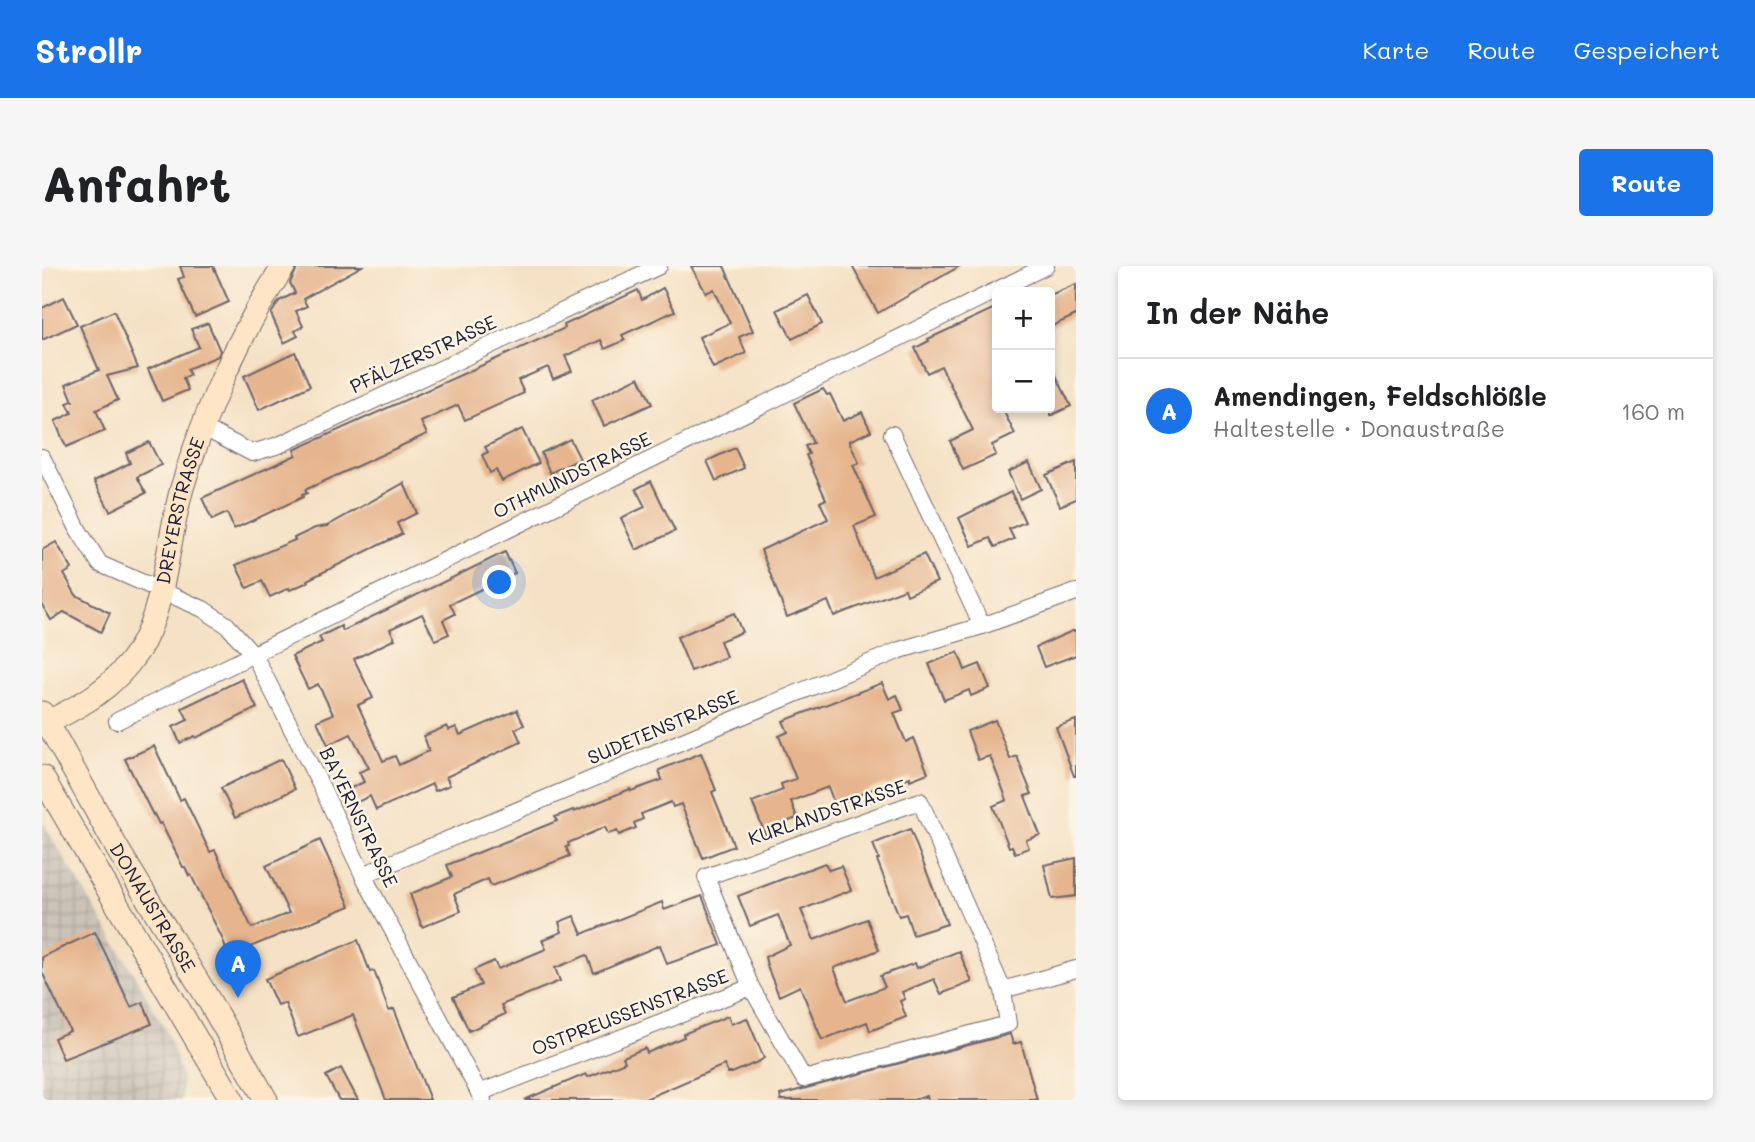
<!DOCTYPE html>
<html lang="de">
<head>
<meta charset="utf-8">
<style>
	:root { --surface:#fff; --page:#f6f6f6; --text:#202124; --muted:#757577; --line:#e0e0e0; --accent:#1a73e8 }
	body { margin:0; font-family:Mali,sans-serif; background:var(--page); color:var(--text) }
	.controls { position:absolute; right:21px; top:21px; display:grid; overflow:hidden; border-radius:7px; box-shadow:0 4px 10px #0003 }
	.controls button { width:63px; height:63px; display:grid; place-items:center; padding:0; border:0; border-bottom:2px solid var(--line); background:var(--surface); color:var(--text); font:35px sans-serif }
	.you { position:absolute; left:458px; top:317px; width:24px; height:24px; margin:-18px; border:5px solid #fff; border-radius:50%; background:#1a73e8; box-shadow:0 0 0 10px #1a73e833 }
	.badge { display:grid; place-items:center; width:46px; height:46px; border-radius:50%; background:var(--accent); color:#fff; font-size:23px; font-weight:700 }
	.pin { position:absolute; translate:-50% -58px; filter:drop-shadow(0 2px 4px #0008) }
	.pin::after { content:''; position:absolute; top:37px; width:24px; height:21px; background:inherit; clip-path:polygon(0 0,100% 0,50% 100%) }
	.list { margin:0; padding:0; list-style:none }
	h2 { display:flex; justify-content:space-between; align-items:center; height:91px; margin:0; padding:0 28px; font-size:30px }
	h2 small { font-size:23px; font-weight:400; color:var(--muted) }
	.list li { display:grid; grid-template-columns:46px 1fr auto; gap:21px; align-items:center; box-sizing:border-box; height:105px; padding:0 28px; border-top:2px solid var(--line) }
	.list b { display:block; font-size:26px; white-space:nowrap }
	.list p { margin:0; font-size:23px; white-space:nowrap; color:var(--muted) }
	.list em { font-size:23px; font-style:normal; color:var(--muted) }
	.map { position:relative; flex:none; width:1034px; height:834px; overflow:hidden; border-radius:7px }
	header { display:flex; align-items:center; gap:42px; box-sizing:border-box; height:98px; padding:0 35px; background:var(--accent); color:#fff }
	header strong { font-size:33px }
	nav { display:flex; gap:38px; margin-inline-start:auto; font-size:24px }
	.intro { display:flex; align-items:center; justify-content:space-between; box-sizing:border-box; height:168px; padding:0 42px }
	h1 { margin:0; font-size:49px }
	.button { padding:18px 32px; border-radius:7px; background:var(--accent); color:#fff; font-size:24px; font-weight:700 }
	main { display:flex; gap:42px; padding:0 42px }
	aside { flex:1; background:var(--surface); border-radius:7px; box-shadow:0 4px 10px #0003 }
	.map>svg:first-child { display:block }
</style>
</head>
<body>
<header>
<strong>Strollr</strong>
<nav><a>Karte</a><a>Route</a><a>Gespeichert</a></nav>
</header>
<div class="intro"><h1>Anfahrt</h1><a class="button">Route</a></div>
<main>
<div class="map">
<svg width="1034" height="834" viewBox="0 0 1034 834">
	<defs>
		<pattern id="industrial-grid" width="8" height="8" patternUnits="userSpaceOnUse" patternTransform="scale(1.75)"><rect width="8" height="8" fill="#cac3b8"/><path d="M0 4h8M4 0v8" fill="none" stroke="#ada79f"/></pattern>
	</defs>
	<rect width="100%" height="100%" fill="#fcf5e5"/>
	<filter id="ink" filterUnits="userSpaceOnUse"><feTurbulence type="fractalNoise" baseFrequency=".0143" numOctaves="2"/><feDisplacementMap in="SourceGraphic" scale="14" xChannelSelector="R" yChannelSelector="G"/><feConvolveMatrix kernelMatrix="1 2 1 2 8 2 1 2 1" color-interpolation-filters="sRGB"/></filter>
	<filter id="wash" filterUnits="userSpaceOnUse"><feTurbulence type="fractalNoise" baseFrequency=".00686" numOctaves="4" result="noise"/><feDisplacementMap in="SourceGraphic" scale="28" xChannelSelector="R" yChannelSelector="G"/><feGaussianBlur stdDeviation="1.57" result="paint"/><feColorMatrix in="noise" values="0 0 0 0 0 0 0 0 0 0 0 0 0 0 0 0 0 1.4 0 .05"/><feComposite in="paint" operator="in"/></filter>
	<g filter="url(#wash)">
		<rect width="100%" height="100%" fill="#f5e1c5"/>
		<path fill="url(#industrial-grid)" d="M0,555l94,156 32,58 14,43v22h-140z"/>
		<g id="blocks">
			<g fill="#e6b58e">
				<path d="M138,0h33l16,36 -34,15 -17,-38 6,-2z"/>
				<path d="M256,0h64l-59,33 4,7 -11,5 7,15 -8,5 3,5 -14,7 -13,-29 8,-13 16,-8 -5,-10z"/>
				<path d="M649,0h33l29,65 -14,6 7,16 -33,15 -14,-31 31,-14 -16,-34 -8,4z"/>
				<path d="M810,0h108l-82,47z"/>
				<path d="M1034,18v31l-26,12v-32z"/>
				<path d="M621,22l12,23 -53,24 3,5 -20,9 -4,-9 -36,16 7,15 -19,8 -5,-12 -30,13 6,13 -59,27 -7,-15 -37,17 6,12 -122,56 2,3 -5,2 1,2 -69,32 -7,-16 -15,7 -10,-22 94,-43 -2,-5 271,-122 -1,-3 74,-35 4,10z"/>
				<path d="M766,29l14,29 -30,15 -15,-29z"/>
				<path d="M22,31l13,27 -35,16v-32z"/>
				<path d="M955,41v101h5l13,26 -23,11 4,10 -33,15 -13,-29 23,-11 -32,-64 -14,7 -12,-25 14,-7 -1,-2z"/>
				<path d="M72,45l24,57 -31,8 11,24 -22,10 9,21 -39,16 -11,-26 17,-8 -5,-10 6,-2 -7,-17 33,-14 -19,-44z"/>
				<path d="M166,57l12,28 -2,5 -31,13 3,6 -7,3 5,12 -26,11 -14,-32 51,-22 -8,-18z"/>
				<path d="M253,86l15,34 -51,24 -15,-34z"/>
				<path d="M1008,97l21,43 -21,10z"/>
				<path d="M597,111l13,27 -48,22 -12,-26z"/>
				<path d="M781,123l4,6 3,-1 13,27 19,-9 9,19 -22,10 10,22 -6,2 23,52 -22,9 20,51 50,-23 13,28 -30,13 -2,-6 -71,27 -6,-15 -41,16 -26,-67 67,-31 -8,-17 6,-3 -20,-44 3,-1 -4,-8 8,-3 -19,-40z"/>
				<path d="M480,163l17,34 -37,18 -6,-11 -6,3 -8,-18 6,-3 -3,-5z"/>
				<path d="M528,173l10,20 -30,14 -9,-20z"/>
				<path d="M107,176l12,23 -24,12 9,16 -36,18 -16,-30 36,-18 -4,-10z"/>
				<path d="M693,182l9,20 -28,13 -9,-20z"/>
				<path d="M987,196l12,27 -21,10 -12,-27z"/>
				<path d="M1034,196v37l-16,7 -14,-31z"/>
				<path d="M609,215l24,50 -39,19 -15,-32 24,-11 -9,-18z"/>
				<path d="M362,217l13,30 -20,10 5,11 -95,46 1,2 -18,8 -1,-2 -19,9 -8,-16 -15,7 -11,-23 59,-25 -1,-2 21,-10 12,-2z"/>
				<path d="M969,226l14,30 -16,7 5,10 -19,8 -5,-9 -18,8 -13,-28z"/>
				<path d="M14,276l16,27 -8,5 12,21 34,18 -9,19 -37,-20 -13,8 -9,-15v-55z"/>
				<path d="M463,286l10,21 -65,31 5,10 -12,6 6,14 -14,6 -13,-26 -32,15 5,10 -41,20 19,39 -15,7 25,56 12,-5 4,9 30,-14 -5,-15 23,-10 2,4 7,-3 4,8 57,-25 7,15 -9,4 6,13 -75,35 4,8 -15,6 -3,-7 -56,26 -6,-14 -17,8 -6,-14 17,-8 -5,-10 10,-4 -18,-34 -23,11 -11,-24 16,-7 -15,-30 -10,5 -16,-33 30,-14 -3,-5 22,-11 2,5z"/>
				<path d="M692,347l8,19 -22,9 6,16 -35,14 -14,-34z"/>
				<path d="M1030,365h4v24l-32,12 -8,-20z"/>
				<path d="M916,386l7,18 15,-6 10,24 -19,8 -2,-6 -25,10 -15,-36z"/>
				<path d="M200,413l15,29 -61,30 -1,-2 -15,7 -7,-16 15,-7 -6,-12z"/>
				<path d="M840,417l7,16 8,-4 6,15 -9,3 12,29 8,-4 14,35 -18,7v-3l-24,10 -1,-3 -50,21 -7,-18 -37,14 6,17 -16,6 2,5 -17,7 -14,-34 31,-12 -2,-6 15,-5 -17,-43 9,-4 -5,-11z"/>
				<path d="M953,454l15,39 7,-3 7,19 8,19 -7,2 15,39 -14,5 3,8 -14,5 -3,-7 -3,1 -16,-41 14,-6 -17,-44 -12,4 -11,-29z"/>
				<path d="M1034,454v56h-2l-18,-49z"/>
				<path d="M112,480l26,54 4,-2 26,54 5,-2 37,78 37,-15 -23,-47 54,-26 30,66 -122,50 -5,-16 -32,-65 -2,1 -4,-9h-2l-22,-44 -2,1 -5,-10 -1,1 -28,-56z"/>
				<path d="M659,487l15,37 -4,2 22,54 -31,12 -22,-54 -8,3 -2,-5 -30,12 2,5 -9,4 2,5 -17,7 -2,-4 -9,3 -3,-7 -37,16 1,3 -3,1 4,9 -79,30 -3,-7 -34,15 7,17 -39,16 -12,-33 42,-17 -5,-12 110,-44 -2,-4 18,-7 1,2 56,-23 1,2 31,-11 -3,-10z"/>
				<path d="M239,493l14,30 -60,29 -14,-30z"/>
				<path d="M868,563l37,95 -34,11 -7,-21 -7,2 -22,-56 2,-1 -6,-15z"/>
				<path d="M1034,592v38l-24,3 -8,-34z"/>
				<path d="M783,597l4,7 12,-4 10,24 -50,20 13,30 53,-21 12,31 -45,18 13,33 38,-14 -5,-11 35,-13 2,5 42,-17 13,31 -31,12 -7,-15 -32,13 3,7 -5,2 6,16 -36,14 -3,-9 -45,18 -22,-54 -21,10 -11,-27 -3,-12 25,-12 -12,-30 -28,11 -12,-30z"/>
				<path d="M660,630l19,49 -54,19 -7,-19 -66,28 -7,-18 -32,13 5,13 -59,24 4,9 -36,17 -16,-34 28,-12 -7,-15 20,-9 4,8 48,-20 -4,-9 20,-8 -3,-10 15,-6 8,18 80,-32 2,8z"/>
				<path d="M53,666l36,75 12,-5 9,22 -89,35 -9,-21 16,-7 -28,-59v-15z"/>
				<path d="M316,674l12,32 4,-1 15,40 5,-2 36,91h-44l-33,-85 -55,22 -13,-34 -8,2 -12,-26z"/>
				<path d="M686,750l3,8 16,-6 17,40 -4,3 -28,12h-4l-4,-8 -81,35h-119l62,-26 2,3 37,-15 -2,-5 22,-9 2,5 37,-16 -1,-3z"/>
				<path d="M968,768l3,10 8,-2 16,58h-109l-1,-4 -14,4h-132l-1,-5z"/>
				<path d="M299,802l17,32h-19l-13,-24z"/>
			</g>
		</g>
	</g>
	<g filter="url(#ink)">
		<use href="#blocks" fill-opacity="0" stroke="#6c656b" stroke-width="2"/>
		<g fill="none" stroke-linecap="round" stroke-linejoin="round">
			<defs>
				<g id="street">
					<path d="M162,162l48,25 27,-8 380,-179"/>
					<path d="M850,168l90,192"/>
					<path d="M0,191l37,74 21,33 103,45 24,16 27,30 69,135 40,85 120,225"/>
					<path d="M75,455l929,-455"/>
					<path d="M321,609l537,-225 82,-24 94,-34"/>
					<path d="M961,724l-83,-189 -214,76 45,110 53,92 204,-55 -5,-34 73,-21"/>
					<path d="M437,827l272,-106"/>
				</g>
				<g id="secondary">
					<path id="s1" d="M0,447l76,137 86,142 62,108"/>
					<path id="s2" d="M0,459c39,-19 71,-36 96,-74 27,-41 30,-114 44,-163 22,-75 59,-158 102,-222"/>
					<path d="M0,511l190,323"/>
				</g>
			</defs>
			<use href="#street" stroke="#6c656b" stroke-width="18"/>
			<use href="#secondary" stroke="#6c656b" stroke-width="25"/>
			<use href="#street" stroke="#fff" stroke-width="16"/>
			<use href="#secondary" stroke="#fde5c5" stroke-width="23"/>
		</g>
	</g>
	<g text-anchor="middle" stroke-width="5" stroke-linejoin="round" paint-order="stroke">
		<g font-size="19" fill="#22223b" stroke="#fcf5e5">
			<text transform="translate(381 88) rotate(-25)" y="7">PFÄLZERSTRASSE</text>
			<text transform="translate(530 209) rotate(-26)" y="7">OTHMUNDSTRASSE</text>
			<text dy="7" stroke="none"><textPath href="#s2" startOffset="270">DREYERSTRASSE</textPath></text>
			<text transform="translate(621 461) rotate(-23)" y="7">SUDETENSTRASSE</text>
			<text transform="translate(785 546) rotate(-19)" y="7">KURLANDSTRASSE</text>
			<text transform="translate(317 551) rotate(64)" y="7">BAYERNSTRASSE</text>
			<text dy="7" stroke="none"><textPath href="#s1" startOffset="224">DONAUSTRASSE</textPath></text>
			<text transform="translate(588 746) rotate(-21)" y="7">OSTPREUSSENSTRASSE</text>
		</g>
	</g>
</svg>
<div class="controls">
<button>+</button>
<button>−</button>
</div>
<div class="you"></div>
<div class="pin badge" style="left:196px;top:732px">A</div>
</div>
<aside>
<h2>In der Nähe<small></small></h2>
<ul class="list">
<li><span class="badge">A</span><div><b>Amendingen, Feldschlößle</b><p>Haltestelle · Donaustraße</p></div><em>160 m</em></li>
</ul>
</aside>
</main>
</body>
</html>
